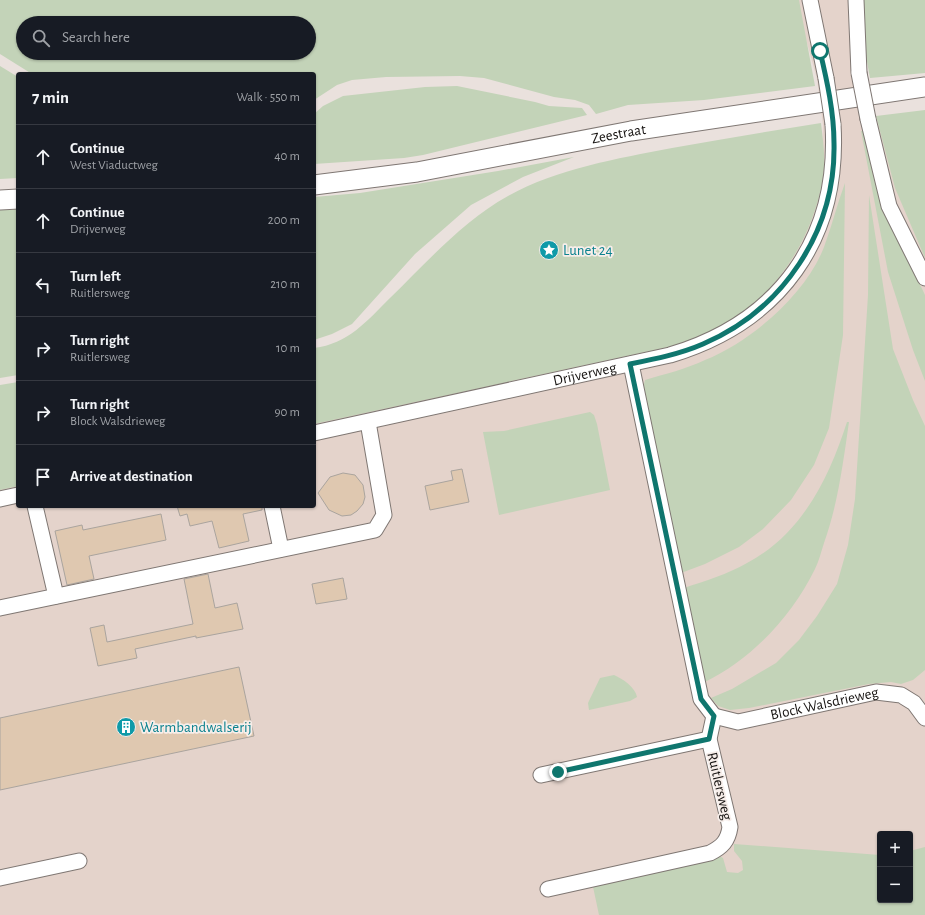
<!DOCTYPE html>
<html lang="en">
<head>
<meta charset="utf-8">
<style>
	:root { --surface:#171b24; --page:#20242c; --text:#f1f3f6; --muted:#9ea1a6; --line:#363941 }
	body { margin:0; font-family:"Alegreya Sans",sans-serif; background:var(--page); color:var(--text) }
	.controls { position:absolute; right:12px; bottom:12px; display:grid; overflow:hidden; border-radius:4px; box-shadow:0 1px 3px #0004 }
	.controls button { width:36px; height:36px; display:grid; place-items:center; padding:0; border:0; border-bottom:1px solid var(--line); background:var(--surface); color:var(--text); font:20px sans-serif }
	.stop { position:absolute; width:12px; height:12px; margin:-9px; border:3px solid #0f766e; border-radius:50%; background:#fff }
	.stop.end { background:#0f766e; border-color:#fff; box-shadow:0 1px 4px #0008 }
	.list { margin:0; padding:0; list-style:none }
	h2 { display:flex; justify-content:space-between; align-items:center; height:52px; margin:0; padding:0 16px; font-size:17px }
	h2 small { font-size:13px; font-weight:400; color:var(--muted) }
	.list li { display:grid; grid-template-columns:26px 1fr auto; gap:12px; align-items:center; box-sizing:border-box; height:64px; padding:0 16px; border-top:1px solid var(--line) }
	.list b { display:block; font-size:15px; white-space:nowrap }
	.list p { margin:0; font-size:13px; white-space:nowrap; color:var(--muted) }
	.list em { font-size:13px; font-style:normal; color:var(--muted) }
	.icon { flex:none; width:22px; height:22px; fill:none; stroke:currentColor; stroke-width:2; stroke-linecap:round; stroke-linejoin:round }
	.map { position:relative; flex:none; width:925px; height:915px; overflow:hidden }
	.search { position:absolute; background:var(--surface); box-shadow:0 1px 3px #0004; left:16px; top:16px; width:300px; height:44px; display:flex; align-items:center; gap:10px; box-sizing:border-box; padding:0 14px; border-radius:22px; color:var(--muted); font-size:15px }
	.panel { position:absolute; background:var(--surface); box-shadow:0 1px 3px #0004; left:16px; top:72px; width:300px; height:436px; border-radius:4px }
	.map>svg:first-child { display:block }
</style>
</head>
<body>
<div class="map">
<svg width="925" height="915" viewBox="0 0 925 915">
	<rect width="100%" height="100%" fill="#eae1dd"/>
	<path fill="#e4d3cb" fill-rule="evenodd" d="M795,0h71l1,72 7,46 8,13 43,99v685h-925v-432l18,-4v27h296v-91l507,-245 2,-45 -6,-46zM880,834h30v66h-30z"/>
	<g fill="#c3d3b8" fill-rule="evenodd">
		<path d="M0,0h799l16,86 -111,14 -76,5 -32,9 -7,-9 -14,-5 -21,-3 -70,-19 -24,-2 -74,1 -34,3 -15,5 -23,15v-26h-282l-32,-20zM23,23h286v30h-286z"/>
		<path d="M861,0h64v73l-55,5 -4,-22 -5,-15z"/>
		<path d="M0,66l18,11v101l-18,1z"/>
		<path d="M457,86l78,16 14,4 33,2 5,7 -164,40 -19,3 -90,6v-50l9,-8 20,-10 82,-9z"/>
		<path d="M925,110v148l-30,-70 -19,-72z"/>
		<path d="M821,123c2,18 5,37 2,55 -10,59 -44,113 -95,146 -9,7 -21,12 -32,17l-382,83v-76c34,-4 53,-27 76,-50 37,-36 73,-77 118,-102 51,-28 108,-37 164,-48 50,-9 99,-17 149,-25z"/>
		<path d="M861,131h3l18,74 43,90v86l-12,-31 -25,-78z"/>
		<path d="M574,157l-51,20 -52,28 -56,49 -63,70 -20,10 -18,6v-143l46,-4 138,-22z"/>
		<path d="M845,183l-2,152 -14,93 -15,37 -23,35 -28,29 -24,18 -34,17 -24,9 -38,-185 2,-8c20,-6 41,-11 60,-20 47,-19 101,-66 119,-113 8,-21 13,-43 21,-64z"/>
		<path d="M869,195l24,154 20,51 12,26v244l-12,10 -12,4 -10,-2 -22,2 -120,24 -19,2 -12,-4 -7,-8 21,-9 44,-26 23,-23 18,-24 20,-32 11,-39 7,-46 13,-204z"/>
		<path d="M18,209v166l-18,3v-168z"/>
		<path d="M18,382v104l-18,4v-105z"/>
		<path d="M590,412l4,3 3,9 13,66 -111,25 -16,-83 21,-1z"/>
		<path d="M847,422h2c-6,41 -11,82 -25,121 -3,9 -5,18 -9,26 -23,47 -63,90 -110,113l-21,-94c21,-7 44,-14 63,-25 55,-29 82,-85 100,-141z"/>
		<path d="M614,675c9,4 21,12 23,22l-7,4 -41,9 -1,-7 12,-25z"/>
		<path d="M734,844l146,11v45h30v-49l15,-4v68h-326l-7,-33 124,-28 7,4 4,14 11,1 5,-3 -1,-9 -8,-10z"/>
	</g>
	<g fill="#dfc8b0" stroke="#aaa49e">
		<path d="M462,469l7,33 -39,8 -5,-24 28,-6 -2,-9z"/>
		<path d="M343,473l12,2 8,10 2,12 -2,7 -6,7 -6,4 -9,1 -13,-6 -11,-17 12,-16z"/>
		<path d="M177,506h85v4l-19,4 6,27 -30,7 -7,-27 -22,5 -3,-12 -7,2z"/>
		<path d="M161,514l5,26 -77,16 5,23 -27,6 -12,-54 27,-6 1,5z"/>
		<path d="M208,574l7,34 22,-5 6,26 -47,9v-2l-61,13 2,9 -39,8 -8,-38 14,-3 3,17 86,-18 -9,-45z"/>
		<path d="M343,578l4,21 -31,5 -4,-20z"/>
		<path d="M239,667l15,69 -254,54v-72z"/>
	</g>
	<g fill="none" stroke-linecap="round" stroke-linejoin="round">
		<defs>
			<g id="minor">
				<path d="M810,0l16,78"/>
				<path d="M856,0l3,73"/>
				<path d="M868,119l21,87 36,72"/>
				<path id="s1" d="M314,433l356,-78c110,-33 170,-116 163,-231"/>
				<path d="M0,499l18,-4"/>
				<path d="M35,506l21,90"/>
				<path d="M272,506l9,43"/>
				<path d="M0,608l375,-78 9,-15 -16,-93"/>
				<path id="s2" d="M714,716l24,6 138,-30 25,3 13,8 11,15"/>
				<path d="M541,775l168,-36"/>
				<path d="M0,878l79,-17"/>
				<path d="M548,889l162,-36c12,-6 18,-12 20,-26l-21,-88 5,-23 -13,-17 -70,-335"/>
			</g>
			<g id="major">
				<path id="s3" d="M314,185l103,-13 214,-41 294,-44"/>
				<path d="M0,200l18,-1"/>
			</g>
		</defs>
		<use href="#minor" stroke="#7f7773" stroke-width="17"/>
		<use href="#major" stroke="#7f7773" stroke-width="21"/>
		<use href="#minor" stroke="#fff" stroke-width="15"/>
		<use href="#major" stroke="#fff" stroke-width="19"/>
		<defs>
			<g id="minor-bridge">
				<path d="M859,73l9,46"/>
				<path d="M826,78l7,46"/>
			</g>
		</defs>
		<use href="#minor-bridge" stroke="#7f7773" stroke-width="17" stroke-linecap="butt"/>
		<use href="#minor-bridge" stroke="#fff" stroke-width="15"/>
	</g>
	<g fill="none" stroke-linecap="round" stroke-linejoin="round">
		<path stroke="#0f766e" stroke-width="5" d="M558,772l151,-33 5,-23 -13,-17 -71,-335c25,-5 50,-10 73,-20 80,-34 133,-113 131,-201 0,-31 -7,-62 -14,-92"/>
	</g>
	<defs>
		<symbol id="sight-disc" viewBox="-11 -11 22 22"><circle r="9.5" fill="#0f9aa8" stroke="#f7eeea"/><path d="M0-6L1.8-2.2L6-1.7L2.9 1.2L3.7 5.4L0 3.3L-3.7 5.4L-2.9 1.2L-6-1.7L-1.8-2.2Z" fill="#fff"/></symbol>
		<symbol id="building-disc" viewBox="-11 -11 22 22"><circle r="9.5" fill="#0f9aa8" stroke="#f7eeea"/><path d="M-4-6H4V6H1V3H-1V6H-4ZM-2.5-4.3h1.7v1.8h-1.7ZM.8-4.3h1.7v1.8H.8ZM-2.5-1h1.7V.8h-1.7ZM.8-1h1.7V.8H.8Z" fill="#fff"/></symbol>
	</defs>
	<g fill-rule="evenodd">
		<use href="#sight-disc" x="538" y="239" width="22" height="22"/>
		<use href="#building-disc" x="115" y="716" width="22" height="22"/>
	</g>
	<g text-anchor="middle" stroke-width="3.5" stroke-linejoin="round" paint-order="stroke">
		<g font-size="15" fill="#161311" stroke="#f7eeea">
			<text dy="5" stroke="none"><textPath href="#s3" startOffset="309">Zeestraat</textPath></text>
			<text dy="5" stroke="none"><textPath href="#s1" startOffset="277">Drijverweg</textPath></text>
			<text dy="5" stroke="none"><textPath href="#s2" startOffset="113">Block Walsdrieweg</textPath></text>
			<text transform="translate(720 786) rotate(77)" y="5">Ruitlersweg</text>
		</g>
		<g font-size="15" fill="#0d838f" stroke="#f7eeea" text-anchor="start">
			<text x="563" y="255">Lunet 24</text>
			<text x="140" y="732">Warmbandwalserij</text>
		</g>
	</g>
</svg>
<div class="controls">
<button>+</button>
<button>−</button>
</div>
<div class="stop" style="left:820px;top:51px"></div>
<div class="stop end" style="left:558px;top:772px"></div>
<div class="search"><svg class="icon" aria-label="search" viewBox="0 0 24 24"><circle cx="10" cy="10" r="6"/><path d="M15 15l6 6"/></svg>Search here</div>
<section class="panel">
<h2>7 min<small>Walk · 550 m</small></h2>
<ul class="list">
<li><svg class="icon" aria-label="ahead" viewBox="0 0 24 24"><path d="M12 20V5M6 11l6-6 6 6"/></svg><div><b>Continue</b><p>West Viaductweg</p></div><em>40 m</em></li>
<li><svg class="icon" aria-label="ahead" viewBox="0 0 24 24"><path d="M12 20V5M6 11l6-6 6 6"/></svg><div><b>Continue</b><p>Drijverweg</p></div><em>200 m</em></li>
<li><svg class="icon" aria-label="left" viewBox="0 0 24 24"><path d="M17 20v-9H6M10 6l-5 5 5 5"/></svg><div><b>Turn left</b><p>Ruitlersweg</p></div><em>210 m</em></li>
<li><svg class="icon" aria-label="right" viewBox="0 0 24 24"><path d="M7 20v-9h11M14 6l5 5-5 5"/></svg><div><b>Turn right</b><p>Ruitlersweg</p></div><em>10 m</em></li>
<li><svg class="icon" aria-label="right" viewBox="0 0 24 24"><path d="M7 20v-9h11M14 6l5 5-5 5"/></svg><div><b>Turn right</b><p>Block Walsdrieweg</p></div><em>90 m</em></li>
<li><svg class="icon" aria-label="arrive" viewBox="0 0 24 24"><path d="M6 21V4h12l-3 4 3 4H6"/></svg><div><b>Arrive at destination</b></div></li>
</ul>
</section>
</div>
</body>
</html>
